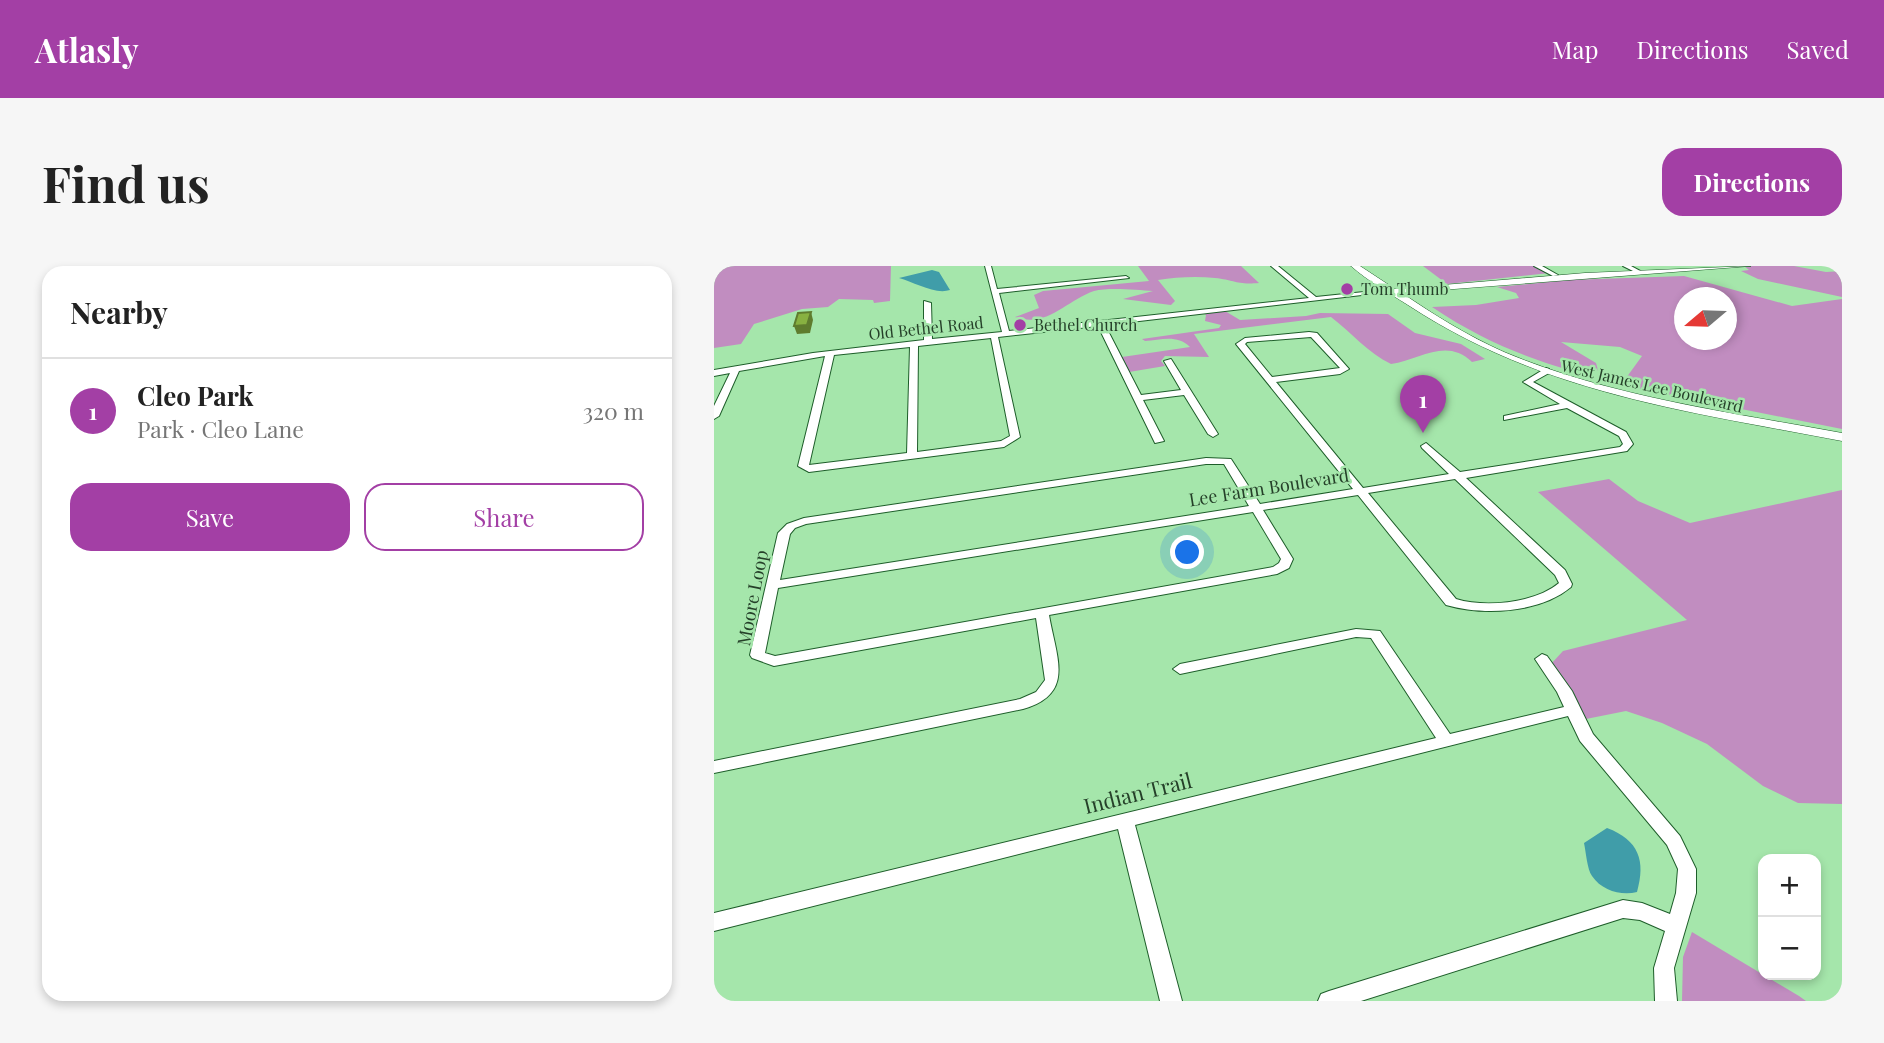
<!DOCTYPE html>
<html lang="en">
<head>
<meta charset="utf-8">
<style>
	:root { --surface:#fff; --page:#f6f6f6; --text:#222; --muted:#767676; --line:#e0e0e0; --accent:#a33fa5 }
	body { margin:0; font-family:"Playfair Display",serif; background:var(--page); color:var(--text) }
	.controls { position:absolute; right:21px; bottom:21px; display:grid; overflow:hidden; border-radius:14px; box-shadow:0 4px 10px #0003 }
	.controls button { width:63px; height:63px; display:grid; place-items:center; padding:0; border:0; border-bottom:2px solid var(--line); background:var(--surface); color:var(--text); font:35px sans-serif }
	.compass { position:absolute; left:960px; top:21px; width:63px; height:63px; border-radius:50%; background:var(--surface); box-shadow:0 4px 10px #0003; rotate:251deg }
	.you { position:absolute; left:474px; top:287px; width:24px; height:24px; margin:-18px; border:5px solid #fff; border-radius:50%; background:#1a73e8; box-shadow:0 0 0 10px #1a73e833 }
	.badge { display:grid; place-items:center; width:46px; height:46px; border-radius:50%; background:var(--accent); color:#fff; font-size:23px; font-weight:700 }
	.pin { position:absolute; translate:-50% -58px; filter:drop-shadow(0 2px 4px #0008) }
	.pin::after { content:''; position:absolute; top:37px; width:24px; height:21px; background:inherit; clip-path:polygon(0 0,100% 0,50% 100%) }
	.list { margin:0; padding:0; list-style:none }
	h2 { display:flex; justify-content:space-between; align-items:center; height:91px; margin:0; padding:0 28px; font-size:30px }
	h2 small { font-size:23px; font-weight:400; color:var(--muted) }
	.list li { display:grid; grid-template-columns:46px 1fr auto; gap:21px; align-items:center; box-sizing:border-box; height:105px; padding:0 28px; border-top:2px solid var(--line) }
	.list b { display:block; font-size:26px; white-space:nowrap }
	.list p { margin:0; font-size:23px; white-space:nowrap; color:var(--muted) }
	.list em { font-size:23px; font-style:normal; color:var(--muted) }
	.actions { display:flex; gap:14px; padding:21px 28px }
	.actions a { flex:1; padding:16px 0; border:2px solid var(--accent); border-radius:21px; text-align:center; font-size:24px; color:var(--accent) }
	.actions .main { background:var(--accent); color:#fff }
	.map { position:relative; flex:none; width:1128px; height:735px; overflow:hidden; border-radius:21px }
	header { display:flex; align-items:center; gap:42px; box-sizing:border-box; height:98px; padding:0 35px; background:var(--accent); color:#fff }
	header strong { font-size:33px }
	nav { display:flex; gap:38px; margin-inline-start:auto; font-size:24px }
	.intro { display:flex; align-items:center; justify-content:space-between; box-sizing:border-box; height:168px; padding:0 42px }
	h1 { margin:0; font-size:49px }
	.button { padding:18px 32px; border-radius:21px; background:var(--accent); color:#fff; font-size:24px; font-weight:700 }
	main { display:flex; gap:42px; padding:0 42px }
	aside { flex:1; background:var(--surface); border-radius:21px; box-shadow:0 4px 10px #0003 }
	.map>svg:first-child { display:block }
</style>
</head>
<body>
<header>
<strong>Atlasly</strong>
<nav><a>Map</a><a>Directions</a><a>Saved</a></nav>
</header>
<div class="intro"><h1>Find us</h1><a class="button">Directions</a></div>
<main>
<aside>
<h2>Nearby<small></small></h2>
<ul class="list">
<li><span class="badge">1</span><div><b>Cleo Park</b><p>Park · Cleo Lane</p></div><em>320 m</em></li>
</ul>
<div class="actions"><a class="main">Save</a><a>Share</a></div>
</aside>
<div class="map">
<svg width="1128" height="735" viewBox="0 0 1128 735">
	<rect width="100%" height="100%" fill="#a5e6ab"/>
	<g fill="#c18dc0" fill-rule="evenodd">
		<path d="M0,0h177l-1,35 -16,2 -1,-3 -34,-1 -11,8 -26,2 -48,15 -13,20 -27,4z"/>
		<path d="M424,0h103l18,17c-23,2 -24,-3 -44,-5 -18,-2 -39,-1 -57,2l17,21 -4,4 -48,-6 30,-8c-16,-1 -44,-4 -59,0 -27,9 -48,38 -79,26l24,-9 -5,-13 9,-4 106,-10z"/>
		<path d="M709,0h112l15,7 -103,11z"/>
		<path d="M1030,0h50l32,6 16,-1v26l-84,-18 -17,-8 8,-1z"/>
		<path d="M970,10l108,30 50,-7v130l-221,-44 21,-29 -22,-9 -59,-5 35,21 2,7 -9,6c-62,-18 -103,-33 -157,-69l44,-2 43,-7 -3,-5 -19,-6 72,-7zM971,32h42v42h-42z"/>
		<path d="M511,45l15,9 66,-4 14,-3 68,1 27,19 46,11 24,15 -13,3c-26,-25 -52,-2 -81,2 -23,-11 -39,-31 -60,-47l-137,17 15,23 -44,-1 -4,5 4,5 -36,6 -7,-15 68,-10c-13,-13 -29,-7 -45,-6l-3,-2 77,-11 2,-3 -16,-4 1,-6 -3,-2z"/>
		<path d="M895,213l29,22 52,22 152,-33v314l-44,-1 -35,-17 -56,-42 -45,-21 -36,-12 -40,8 -35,-55 12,-13 124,-31 -149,-128z"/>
		<path d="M978,666l107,64 7,5h-124l1,-44z"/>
	</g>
	<g fill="#409da9">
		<path d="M218,4l7,2 11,18c-15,5 -36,-8 -51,-12z"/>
		<path d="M893,562c32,12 39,33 30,64 -15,4 -35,-1 -45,-16 -5,-7 -6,-24 -8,-33z"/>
	</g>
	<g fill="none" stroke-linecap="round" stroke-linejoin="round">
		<defs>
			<g id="minor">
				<path d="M271,0h6l6,23 129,-13 3,2 -130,15 10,38 300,-33 -38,-32h7l38,31 77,-8 3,2 -291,34 36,70 40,-5 -17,-29 7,-2 47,75 -5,3 -5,-3 -24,-39 -41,5 21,41 -9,2 -57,-117 -100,11 22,100 -16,10 -195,25 -11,-6 27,-110 -86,15 -20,45 -5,3v-13l16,-33 -16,3v-6l99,-17 111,-13v-39l7,2 1,36 70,-7zM277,72l19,98 -9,5 -84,11 1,-106zM196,81l-3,106 -98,12 25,-110z"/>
				<path d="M820,0h8l16,9 -5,1z"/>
				<path d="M909,0h8l11,6 -5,1z"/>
				<path d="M595,66l8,1 32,36 -9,5 -64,8 87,106 86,-14 -27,-26 -1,-2 5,-3 34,29 160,-25 3,-3 -4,-8 -52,-28 -63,12v-4l56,-12 -37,-22 23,-14 3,1v4l-16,9 93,50 7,12 -6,7 -161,27 99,92 7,14 -1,3c-31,26 -87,29 -125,18l-88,-110 -95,15 30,49 -4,9 -12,6 -228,41c7,42 27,79 -26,94l-309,64v-12l306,-62 16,-7 9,-12 -9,-62 -262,48 -22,-8 -2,-3 28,-122 9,-9 17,-6 402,-60 25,1 29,45 93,-15 -117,-145 9,-6zM597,71l29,31 -68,9 -27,-33 2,-2zM492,198h18l25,42 -469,74 10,-46 5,-6 11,-4zM741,213l100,96 4,8c-24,20 -73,25 -103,16l-88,-106zM539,246l28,47 -2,4 -6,4 -498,89 -10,-3 13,-65z"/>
				<path d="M642,363l24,2 70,103 114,-27 -7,-15 -22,-33 7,-5 5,2 25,35 21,43 87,102 16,33v24l-22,75 3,33h-22l-1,-33 11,-37 -25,-11 -17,-2 -262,83h-43l3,-7 8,-3 294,-91 19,3 28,11 6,-21 2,-24 -11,-24 -87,-104 -12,-25 -433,109 47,176h-22l-42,-172 -404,102v-18l722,-175 -65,-100 -15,-1 -176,37 -7,-5 7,-5z"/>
			</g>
			<path id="major" d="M637,0h9l35,23 190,-16 166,-7 -349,27c32,22 66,43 102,59 107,45 225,60 338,81v8c-155,-30 -298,-47 -434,-136 -19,-12 -40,-24 -57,-39z"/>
		</defs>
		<use href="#minor" stroke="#1e5e2a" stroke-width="2"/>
		<use href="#major" stroke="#1e5e2a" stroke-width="1"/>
		<use href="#minor" fill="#fff" fill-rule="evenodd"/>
		<use href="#major" fill="#fff" fill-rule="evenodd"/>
	</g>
	<path fill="#5f7c2e" d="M97,46l2,8 -3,13 -13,1 -3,-8z"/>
	<path fill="#88b141" stroke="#5f7c2e" stroke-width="2" d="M97,46l-4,13 -13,1 4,-13z"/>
	<g fill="#a33fa5" stroke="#a5e6ab" stroke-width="2.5">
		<circle cx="633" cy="23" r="7"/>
		<circle cx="306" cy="59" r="7"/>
	</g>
	<g text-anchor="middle" stroke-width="5" stroke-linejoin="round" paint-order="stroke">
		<g font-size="16" fill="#254029" stroke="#a5e6ab" text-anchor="start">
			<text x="647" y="29">Tom Thumb</text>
			<text x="320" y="65">Bethel Church</text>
		</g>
		<g font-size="16" fill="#254029" stroke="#a5e6ab">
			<text transform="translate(212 62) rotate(-6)" y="6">Old Bethel Road</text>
			<text transform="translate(938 120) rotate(13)" y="6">West James Lee Boulevard</text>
		</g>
		<g font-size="18" fill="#254029" stroke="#a5e6ab">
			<text transform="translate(555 222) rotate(-9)" y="6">Lee Farm Boulevard</text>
			<text transform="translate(39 332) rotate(-79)" y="6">Moore Loop</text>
		</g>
		<g font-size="21" fill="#254029" stroke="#a5e6ab">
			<text transform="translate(424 528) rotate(-14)" y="7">Indian Trail</text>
		</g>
	</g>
</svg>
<div class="controls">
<button>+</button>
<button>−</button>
</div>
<svg class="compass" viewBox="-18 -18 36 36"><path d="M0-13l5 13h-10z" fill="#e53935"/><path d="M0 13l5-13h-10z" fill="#767676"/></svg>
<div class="you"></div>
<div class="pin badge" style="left:709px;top:167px">1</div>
</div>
</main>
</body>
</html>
